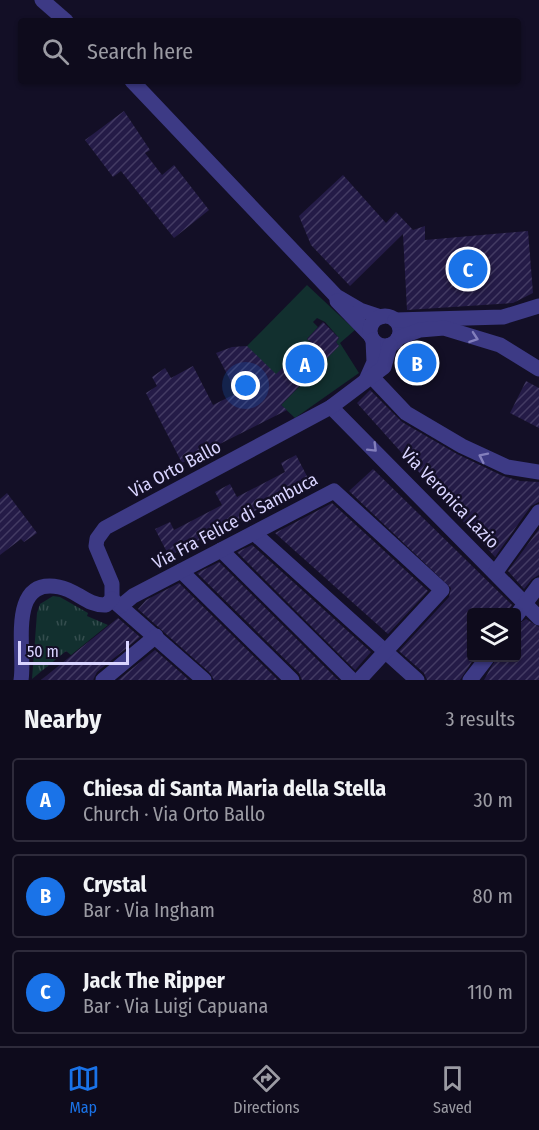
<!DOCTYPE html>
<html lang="en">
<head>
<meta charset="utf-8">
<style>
	:root { --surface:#0e0b1c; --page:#1c1929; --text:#f1f3f6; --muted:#9b9ba3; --line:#2e2b3b; --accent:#1a73e8 }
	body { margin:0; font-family:"Fira Sans Condensed",sans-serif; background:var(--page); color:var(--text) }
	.controls { position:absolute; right:18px; bottom:18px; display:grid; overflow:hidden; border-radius:6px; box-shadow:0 2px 4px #0004 }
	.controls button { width:54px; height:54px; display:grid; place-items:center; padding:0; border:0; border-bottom:2px solid var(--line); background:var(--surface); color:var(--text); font:30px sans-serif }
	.scale { position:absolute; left:18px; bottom:15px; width:111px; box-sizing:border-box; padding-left:6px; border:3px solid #d9d4ff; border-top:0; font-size:16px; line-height:21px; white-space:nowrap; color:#d9d4ff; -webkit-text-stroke:4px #130f26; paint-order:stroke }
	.you { position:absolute; left:246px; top:386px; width:21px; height:21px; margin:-15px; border:4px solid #fff; border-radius:50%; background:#1a73e8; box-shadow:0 0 0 9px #1a73e833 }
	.badge { display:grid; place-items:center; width:39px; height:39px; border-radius:50%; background:var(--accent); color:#fff; font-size:20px; font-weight:700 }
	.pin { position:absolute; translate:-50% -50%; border:3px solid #fff; box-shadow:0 2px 6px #0006 }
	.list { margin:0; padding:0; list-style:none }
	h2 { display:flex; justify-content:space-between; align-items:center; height:78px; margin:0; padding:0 24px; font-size:26px }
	h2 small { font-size:20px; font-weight:400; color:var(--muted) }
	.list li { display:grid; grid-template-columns:39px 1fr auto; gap:18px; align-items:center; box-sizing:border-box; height:84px; margin:0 12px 12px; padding:0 12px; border:2px solid var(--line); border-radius:6px }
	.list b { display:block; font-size:22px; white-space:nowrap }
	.list p { margin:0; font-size:20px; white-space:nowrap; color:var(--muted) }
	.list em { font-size:20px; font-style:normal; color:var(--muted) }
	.icon { flex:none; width:33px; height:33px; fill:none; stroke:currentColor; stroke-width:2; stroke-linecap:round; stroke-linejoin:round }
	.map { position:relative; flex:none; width:539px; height:680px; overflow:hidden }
	.search { position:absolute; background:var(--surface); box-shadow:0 2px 4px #0004; left:18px; right:18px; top:18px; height:66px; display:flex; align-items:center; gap:15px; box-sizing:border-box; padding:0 21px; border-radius:6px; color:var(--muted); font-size:22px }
	.sheet { height:366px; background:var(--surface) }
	nav { display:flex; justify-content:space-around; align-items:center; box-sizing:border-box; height:84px; border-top:2px solid var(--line); background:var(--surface); font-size:16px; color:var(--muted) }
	nav a { display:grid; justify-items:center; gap:3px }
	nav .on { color:var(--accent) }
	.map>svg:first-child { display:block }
</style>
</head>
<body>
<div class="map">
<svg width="539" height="680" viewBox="0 0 539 680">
	<defs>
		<pattern id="park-tufts" width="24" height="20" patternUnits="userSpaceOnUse" patternTransform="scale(1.5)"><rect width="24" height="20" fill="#12302f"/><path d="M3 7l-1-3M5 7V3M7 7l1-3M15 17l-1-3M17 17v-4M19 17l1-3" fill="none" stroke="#344d4e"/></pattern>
		<pattern id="building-hatch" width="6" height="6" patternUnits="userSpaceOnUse" patternTransform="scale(1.5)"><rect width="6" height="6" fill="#241b47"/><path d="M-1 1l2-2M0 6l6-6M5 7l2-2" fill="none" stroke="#433b63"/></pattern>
	</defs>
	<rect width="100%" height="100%" fill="#130f26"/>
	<path fill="#12302f" d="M307,285l48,45 -15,13 19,30 -64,45 -14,-13 58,-59 -3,-4 3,-4 -14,-16 -8,-4 -4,4 5,5 -11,12 4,3 -23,23 -2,-1 -21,25 -18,-43z"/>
	<path fill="url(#park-tufts)" d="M53,596l7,1 28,16 -1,3 21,9 -37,30 -5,-4 -34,28 5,-66 3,-9z"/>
	<g fill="url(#building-hatch)">
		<path d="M124,111l26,39 -5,3 17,22 12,-10 35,45 -35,28 -53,-67 -8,6 -28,-37z"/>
		<path d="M343,175l43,48 10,-11 17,18 12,-4v14l103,-9 5,62 -20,10 -106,7 -4,-76 -53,52 -39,-41 -12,-29z"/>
		<path d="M323,322l16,16 -3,4 3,4 -58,59 6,5 -105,53 -36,-70 11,-7 -5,-9 13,-9 6,10 22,-12 20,39 24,-12 -21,-40 16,-6 15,-1 29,28 35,-32 -4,-3z"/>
		<path d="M429,345l9,13 -33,23 -9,-14z"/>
		<path d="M526,381l13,7v40l-29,-15z"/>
		<path d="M370,390l32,32 55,32 46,22 17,5 19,1v20l-8,4 -36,51 -138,-154z"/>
		<path d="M296,455l14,27 -141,74 -14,-27 15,-7 4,8 48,-25 -7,-13 15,-8 7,13 48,-25 -4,-9z"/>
		<path d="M373,469l139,136 -5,7h-36v45h4l-15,23h-33l-3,-7 -25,-22 50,-54 2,-9 -102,-97z"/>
		<path d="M7,493l30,40 -13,9 -3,-3 -21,16v-56z"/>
		<path d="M332,503l96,88 -40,43 -113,-101z"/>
		<path d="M539,529v46l-7,4 -8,10 -16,-18z"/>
		<path d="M252,545l119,107 -16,18 -118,-118z"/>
		<path d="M219,562l119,118h-36l-3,-7 -102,-100z"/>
		<path d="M179,583l99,97h-64l-4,-7 -72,-64 8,-9z"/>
		<path d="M118,618l22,19 -43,35 -4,8h-52z"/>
		<path d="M526,619l13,8v53h-55l13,-23h19v-31z"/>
		<path d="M155,650l34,30h-71z"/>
	</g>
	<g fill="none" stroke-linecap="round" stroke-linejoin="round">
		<g stroke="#3d3a85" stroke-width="15">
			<path d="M42,0l24,21"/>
			<path d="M132,81l204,215 24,14 21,7"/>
			<path d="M337,301l34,35"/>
			<circle cx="385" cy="331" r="15"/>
			<path d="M395,320l108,-3 36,-11"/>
			<path d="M398,338l22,-8 24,-2 56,17 39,24"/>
			<path d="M372,377l34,36 56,33 45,21 32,5"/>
			<path d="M366,380l8,-18 -1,-22"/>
			<path d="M331,407l208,211"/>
			<path d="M254,533l163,147"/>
			<path d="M221,550l131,130"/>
			<path d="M181,571l111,109"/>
			<path d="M495,573l44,-61"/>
			<path d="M112,599v-15l-16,-38 1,-7 8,-11 226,-121 53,-40 6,-22"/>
			<path d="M114,601l90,79"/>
			<path d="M121,606l12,-10 201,-105 108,99 -83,90"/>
			<path d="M516,616l23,-31"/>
			<path d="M21,680c5,-27 -15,-103 38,-93 18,3 28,19 47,18l6,-6"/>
			<path d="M103,680l53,-44"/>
			<path d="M470,680l17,-22"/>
		</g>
	</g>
	<defs><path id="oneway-chevron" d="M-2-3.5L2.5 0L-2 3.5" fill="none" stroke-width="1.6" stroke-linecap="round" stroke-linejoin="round" transform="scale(1.5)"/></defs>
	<g stroke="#837fbc">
		<use href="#oneway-chevron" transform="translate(474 338) rotate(19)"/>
		<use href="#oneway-chevron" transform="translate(373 448) rotate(45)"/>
		<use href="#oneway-chevron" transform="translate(483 457) rotate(-154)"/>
	</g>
	<g text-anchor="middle" stroke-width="5" stroke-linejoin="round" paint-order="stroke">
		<g font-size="18" fill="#d9d4ff" stroke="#130f26">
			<text transform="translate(175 469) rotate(-28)" y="6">Via Orto Ballo</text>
			<text transform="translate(450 498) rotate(46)" y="6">Via Veronica Lazio</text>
			<text transform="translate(235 521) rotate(-28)" y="6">Via Fra Felice di Sambuca</text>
		</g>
	</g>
</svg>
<div class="controls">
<button><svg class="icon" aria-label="layers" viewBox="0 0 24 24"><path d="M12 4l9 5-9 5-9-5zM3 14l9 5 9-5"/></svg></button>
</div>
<div class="scale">50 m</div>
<div class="you"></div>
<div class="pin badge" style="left:305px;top:364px">A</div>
<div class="pin badge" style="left:417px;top:363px">B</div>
<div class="pin badge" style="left:468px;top:269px">C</div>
<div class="search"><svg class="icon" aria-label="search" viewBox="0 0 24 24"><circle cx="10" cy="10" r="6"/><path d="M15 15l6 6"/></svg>Search here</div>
</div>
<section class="sheet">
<h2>Nearby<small>3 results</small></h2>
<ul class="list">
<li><span class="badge">A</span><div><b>Chiesa di Santa Maria della Stella</b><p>Church · Via Orto Ballo</p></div><em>30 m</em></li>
<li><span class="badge">B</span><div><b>Crystal</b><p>Bar · Via Ingham</p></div><em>80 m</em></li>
<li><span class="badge">C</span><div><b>Jack The Ripper</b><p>Bar · Via Luigi Capuana</p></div><em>110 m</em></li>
</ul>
</section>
<nav>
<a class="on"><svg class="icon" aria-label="map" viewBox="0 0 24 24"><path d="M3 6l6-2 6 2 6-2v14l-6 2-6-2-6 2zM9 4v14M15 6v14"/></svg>Map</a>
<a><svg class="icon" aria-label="directions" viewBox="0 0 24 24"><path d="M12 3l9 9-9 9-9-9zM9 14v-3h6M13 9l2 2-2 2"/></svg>Directions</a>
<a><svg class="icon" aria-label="saved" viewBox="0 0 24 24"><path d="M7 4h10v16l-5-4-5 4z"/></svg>Saved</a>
</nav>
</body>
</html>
